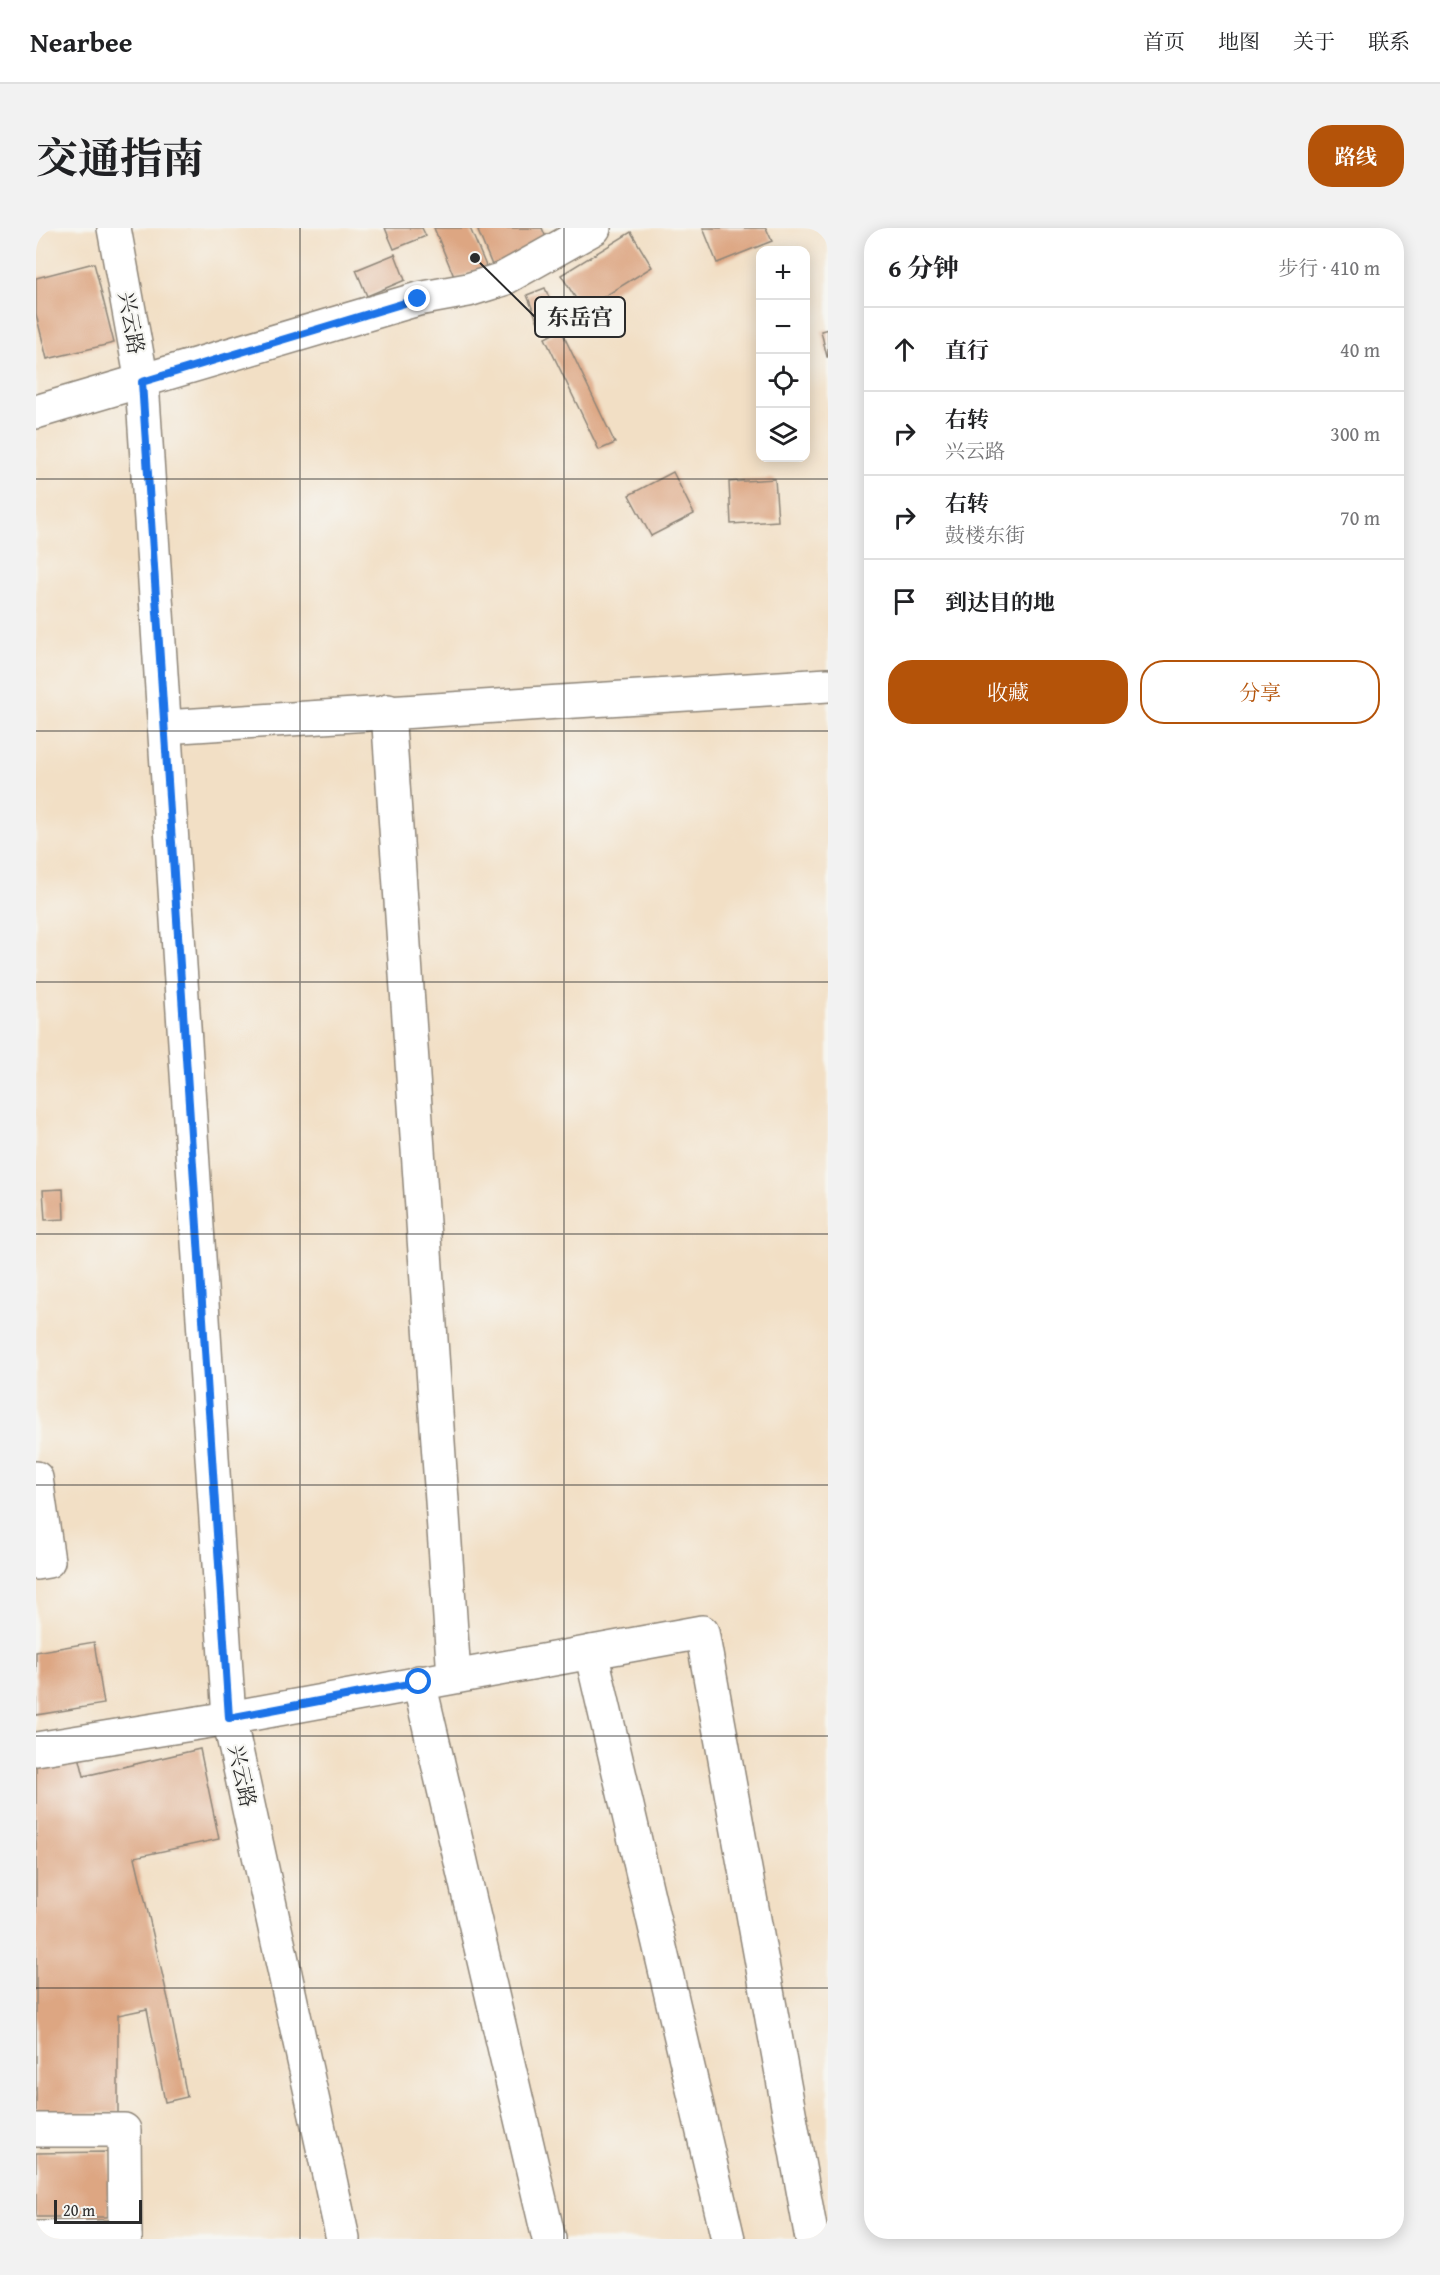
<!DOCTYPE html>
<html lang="zh">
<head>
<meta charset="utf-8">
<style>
	:root { --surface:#fff; --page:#f2f2f2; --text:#202124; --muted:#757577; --line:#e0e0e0; --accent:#b45309 }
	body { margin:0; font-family:"Gentium Book Plus","Noto Serif SC",serif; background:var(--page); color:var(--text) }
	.controls { position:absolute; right:18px; top:18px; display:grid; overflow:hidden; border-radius:12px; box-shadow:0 3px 15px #0003 }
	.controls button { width:54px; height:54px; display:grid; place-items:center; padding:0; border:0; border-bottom:2px solid var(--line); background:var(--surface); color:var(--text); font:30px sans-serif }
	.scale { position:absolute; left:18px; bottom:15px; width:88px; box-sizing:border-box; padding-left:6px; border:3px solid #2b2b2b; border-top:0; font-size:16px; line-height:21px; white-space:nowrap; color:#2b2b2b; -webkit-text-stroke:4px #f6f6f2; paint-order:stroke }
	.stop { position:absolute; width:18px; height:18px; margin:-14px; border:4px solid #1a73e8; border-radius:50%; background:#fff }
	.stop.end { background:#1a73e8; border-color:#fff; box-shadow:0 2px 6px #0008 }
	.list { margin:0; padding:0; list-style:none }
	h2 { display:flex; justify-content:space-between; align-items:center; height:78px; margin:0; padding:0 24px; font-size:26px }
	h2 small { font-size:20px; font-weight:400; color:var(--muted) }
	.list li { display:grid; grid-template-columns:39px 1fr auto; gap:18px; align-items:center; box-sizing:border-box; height:84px; padding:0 24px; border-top:2px solid var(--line) }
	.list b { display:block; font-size:22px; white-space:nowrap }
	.list p { margin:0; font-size:20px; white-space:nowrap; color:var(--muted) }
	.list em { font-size:20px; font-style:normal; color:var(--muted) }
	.actions { display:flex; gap:12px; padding:18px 24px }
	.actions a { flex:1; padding:14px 0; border:2px solid var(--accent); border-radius:24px; text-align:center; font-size:21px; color:var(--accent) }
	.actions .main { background:var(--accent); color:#fff }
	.icon { flex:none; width:33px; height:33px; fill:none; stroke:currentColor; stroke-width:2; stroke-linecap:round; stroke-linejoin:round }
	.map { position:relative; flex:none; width:792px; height:2011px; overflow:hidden; border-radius:24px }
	header { display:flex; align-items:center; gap:36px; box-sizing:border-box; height:84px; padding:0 30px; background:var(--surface); border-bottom:2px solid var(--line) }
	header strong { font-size:28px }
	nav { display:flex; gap:33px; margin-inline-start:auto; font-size:21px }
	.intro { display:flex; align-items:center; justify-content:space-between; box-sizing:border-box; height:144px; padding:0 36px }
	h1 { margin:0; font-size:42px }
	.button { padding:15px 27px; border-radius:24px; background:var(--accent); color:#fff; font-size:21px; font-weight:700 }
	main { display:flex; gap:36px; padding:0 36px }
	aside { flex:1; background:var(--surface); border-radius:24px; box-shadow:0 3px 15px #0003 }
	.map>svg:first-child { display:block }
</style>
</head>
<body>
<header>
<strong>Nearbee</strong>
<nav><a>首页</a><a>地图</a><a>关于</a><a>联系</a></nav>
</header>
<div class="intro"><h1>交通指南</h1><a class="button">路线</a></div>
<main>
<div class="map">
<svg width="792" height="2011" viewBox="0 0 792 2011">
	<rect width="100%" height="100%" fill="#f6f6f2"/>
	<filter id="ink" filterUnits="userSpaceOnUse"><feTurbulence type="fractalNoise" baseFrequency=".0167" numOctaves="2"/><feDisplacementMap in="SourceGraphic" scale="12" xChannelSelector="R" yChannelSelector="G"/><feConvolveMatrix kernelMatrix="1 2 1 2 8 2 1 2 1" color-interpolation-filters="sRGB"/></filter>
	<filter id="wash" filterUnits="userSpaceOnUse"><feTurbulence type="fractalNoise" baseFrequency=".008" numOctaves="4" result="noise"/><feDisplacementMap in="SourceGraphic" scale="24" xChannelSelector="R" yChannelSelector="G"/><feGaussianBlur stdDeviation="1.35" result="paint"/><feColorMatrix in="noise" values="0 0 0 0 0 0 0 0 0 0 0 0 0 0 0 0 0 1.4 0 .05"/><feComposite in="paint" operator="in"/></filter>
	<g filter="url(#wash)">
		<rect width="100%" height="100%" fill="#f2dfc5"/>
		<g id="blocks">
			<g fill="#dda682">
				<path d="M349,0h37l4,8 -32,13z"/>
				<path d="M398,0h36l16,38 -31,13z"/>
				<path d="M448,0h58l8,19 -56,23 -16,-39z"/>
				<path d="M667,0h63l6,13 -55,22z"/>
				<path d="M595,4l21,35 -69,43 -22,-35z"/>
				<path d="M359,26l10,26 -38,16 -11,-26z"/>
				<path d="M58,35l20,80 -67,16 -11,-45v-36z"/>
				<path d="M509,60l15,35 -19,7 -14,-35z"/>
				<path d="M792,101v28h-1l-6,-26z"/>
				<path d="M525,102l54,113 -16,7 -54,-112z"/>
				<path d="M637,244l21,42 -43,22 -22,-41z"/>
				<path d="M739,251l3,42 -47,3 -2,-42z"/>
				<path d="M27,961l1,30 -19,1 -2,-30z"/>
				<path d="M58,1414l10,62 -68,11v-63z"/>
				<path d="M164,1521l19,90 -84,18 34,146 18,94 -22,5 -18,-93 -29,6v98l-82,1v-349l43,-9 5,20z"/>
				<path d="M73,1924v65h-73v-64z"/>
			</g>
		</g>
	</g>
	<g filter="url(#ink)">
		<use href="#blocks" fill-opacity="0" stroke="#8e8578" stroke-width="1.5"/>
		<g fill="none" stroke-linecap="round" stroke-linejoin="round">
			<defs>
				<g id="minor">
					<path d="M78,0l28,154 87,1336 114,521"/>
					<path d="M0,184l382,-113 50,-9 35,-11 91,-51"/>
					<path d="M352,483l66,965"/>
					<path d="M128,499l664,-42"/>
					<path d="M0,1250l12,83 -12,2"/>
					<path d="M555,1424l137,587"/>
					<path d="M383,1454l130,557"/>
					<path d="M0,1521l193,-31 473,-86 110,607"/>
					<path d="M0,1902h88l1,109"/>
					<path d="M0,2010l89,-1"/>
				</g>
			</defs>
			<use href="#minor" stroke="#8e8578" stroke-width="36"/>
			<use href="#minor" stroke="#fff" stroke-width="33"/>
		</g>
	</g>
	<g fill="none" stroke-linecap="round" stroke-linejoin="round" filter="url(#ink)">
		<path stroke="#1a73e8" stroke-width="8" d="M382,71l-276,83 87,1336 190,-36"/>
	</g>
	<path fill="none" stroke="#2b2b2b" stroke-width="1.5" stroke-opacity="0.55" d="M264,0v2011M528,0v2011M0,251h792M0,503h792M0,754h792M0,1006h792M0,1257h792M0,1508h792M0,1760h792"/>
	<g text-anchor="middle" stroke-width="4.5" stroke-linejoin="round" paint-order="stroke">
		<g font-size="21" fill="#2b2b2b" stroke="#f6f6f2">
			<text transform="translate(95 95) rotate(80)" y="7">兴云路</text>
			<text transform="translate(206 1548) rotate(78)" y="7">兴云路</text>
		</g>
	</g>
	<path fill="none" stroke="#2b2b2b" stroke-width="2" d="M439 30L499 89"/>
	<circle fill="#2b2b2b" stroke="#f6f6f2" stroke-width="2" cx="439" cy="30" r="6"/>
	<rect fill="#f6f6f2" stroke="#2b2b2b" stroke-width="2" x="499" y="69" width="90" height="40" rx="6"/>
	<g font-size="22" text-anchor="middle" font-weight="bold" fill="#2b2b2b">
		<text x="544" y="97">东岳宫</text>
	</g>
</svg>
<div class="controls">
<button>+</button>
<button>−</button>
<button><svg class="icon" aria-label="locate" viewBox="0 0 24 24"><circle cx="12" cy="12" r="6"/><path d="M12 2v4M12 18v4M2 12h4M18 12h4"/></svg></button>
<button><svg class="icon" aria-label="layers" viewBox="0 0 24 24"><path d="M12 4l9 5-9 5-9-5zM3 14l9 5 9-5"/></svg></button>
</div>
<div class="scale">20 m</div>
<div class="stop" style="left:383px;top:1454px"></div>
<div class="stop end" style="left:382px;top:71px"></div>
</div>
<aside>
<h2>6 分钟<small>步行 · 410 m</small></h2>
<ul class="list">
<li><svg class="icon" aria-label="ahead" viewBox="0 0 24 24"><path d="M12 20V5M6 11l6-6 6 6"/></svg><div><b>直行</b></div><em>40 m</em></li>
<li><svg class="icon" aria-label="right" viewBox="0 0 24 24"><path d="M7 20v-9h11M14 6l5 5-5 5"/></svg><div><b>右转</b><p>兴云路</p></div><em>300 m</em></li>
<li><svg class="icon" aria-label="right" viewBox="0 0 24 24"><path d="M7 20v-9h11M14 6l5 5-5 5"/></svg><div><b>右转</b><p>鼓楼东街</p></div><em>70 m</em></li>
<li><svg class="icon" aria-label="arrive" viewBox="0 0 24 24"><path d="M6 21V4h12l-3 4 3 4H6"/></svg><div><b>到达目的地</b></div></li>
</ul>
<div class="actions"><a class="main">收藏</a><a>分享</a></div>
</aside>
</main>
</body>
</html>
